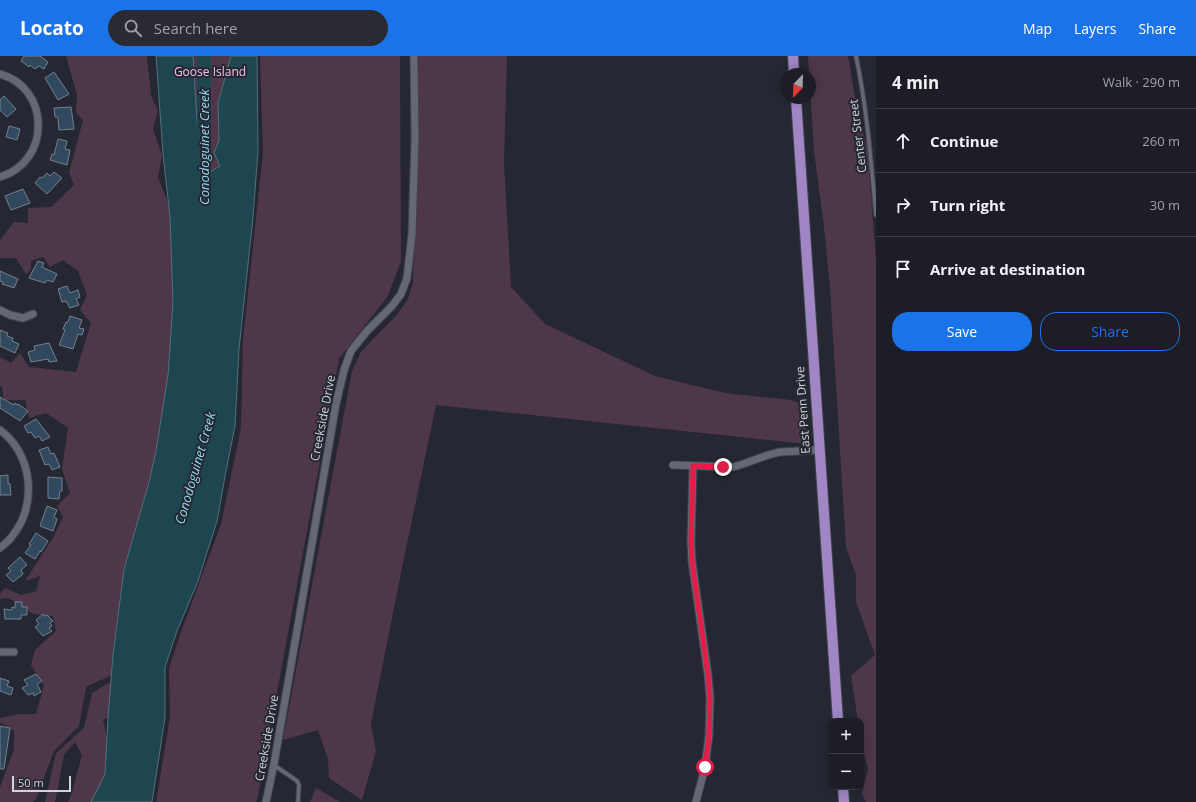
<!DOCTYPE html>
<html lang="en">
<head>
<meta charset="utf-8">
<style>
	:root { --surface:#1c1d26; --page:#292a32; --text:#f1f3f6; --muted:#a0a2a7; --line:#3a3b43; --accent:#1a73e8 }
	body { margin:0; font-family:"Open Sans",sans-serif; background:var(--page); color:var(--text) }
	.controls { position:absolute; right:12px; bottom:12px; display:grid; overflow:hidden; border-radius:8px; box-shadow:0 2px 10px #0003 }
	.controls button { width:36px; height:36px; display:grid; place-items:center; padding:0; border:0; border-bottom:1px solid var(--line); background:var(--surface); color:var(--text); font:20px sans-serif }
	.compass { position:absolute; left:780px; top:12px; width:36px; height:36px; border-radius:50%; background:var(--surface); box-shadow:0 2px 10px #0003; rotate:203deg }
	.scale { position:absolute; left:12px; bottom:10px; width:59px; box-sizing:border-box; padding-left:4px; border:2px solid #d1d3da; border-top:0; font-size:11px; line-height:14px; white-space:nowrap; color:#d1d3da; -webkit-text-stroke:3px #252732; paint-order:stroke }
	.stop { position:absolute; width:12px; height:12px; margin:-9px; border:3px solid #e11d48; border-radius:50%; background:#fff }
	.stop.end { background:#e11d48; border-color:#fff; box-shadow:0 1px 4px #0008 }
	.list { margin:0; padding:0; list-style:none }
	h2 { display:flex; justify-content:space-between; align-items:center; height:52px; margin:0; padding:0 16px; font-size:17px }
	h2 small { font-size:13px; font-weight:400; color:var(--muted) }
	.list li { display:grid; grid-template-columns:26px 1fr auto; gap:12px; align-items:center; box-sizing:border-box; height:64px; padding:0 16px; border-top:1px solid var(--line) }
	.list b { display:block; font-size:15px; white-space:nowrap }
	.list em { font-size:13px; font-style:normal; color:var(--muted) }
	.actions { display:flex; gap:8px; padding:12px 16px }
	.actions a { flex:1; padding:9px 0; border:1px solid var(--accent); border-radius:16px; text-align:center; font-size:14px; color:var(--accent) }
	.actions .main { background:var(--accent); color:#fff }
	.icon { flex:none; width:22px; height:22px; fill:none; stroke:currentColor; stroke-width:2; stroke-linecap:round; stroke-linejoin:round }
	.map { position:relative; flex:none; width:876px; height:746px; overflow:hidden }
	header { display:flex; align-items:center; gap:24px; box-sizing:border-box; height:56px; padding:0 20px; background:var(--accent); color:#fff }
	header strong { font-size:19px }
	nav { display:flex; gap:22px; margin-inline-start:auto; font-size:14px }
	.search { width:280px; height:36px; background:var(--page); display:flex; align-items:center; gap:10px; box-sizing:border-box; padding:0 14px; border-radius:22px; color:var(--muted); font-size:15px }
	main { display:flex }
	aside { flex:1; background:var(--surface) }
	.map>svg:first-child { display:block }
</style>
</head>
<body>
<header>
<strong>Locato</strong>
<div class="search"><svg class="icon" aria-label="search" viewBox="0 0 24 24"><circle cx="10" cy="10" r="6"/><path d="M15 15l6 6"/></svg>Search here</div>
<nav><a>Map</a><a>Layers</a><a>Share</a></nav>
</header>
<main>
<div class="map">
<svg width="876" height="746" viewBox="0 0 876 746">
	<rect width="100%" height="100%" fill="#252732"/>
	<g fill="#4f374a">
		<path d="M66,0h81l4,40 7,14 -5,19 9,26 -4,23 10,24 2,15 3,87 -5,71 -12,76 -7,31 -25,87 -11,81 -1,25 -26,12 -7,39 -25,25 -18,48 -3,3h-33v-15l14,-38v-18l-14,-9v-4l20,-4h16l8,-29 -13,-20 4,-15 21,-19 -3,-15 -20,-2 -24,-16 -9,1v-5l5,-6 16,7 15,-4 4,-15 -15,5 29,-45 9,-19 -6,-11 13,-13 -8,-24 6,-41 -22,-15 -17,5 -4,-18h-21l-2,-13 -2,-1v-29l11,6 9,-10 9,14 47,5 15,-49 -11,-13 7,-15 -9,-24 -15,-11 -13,7 -7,-10 -12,4v8l-5,5 -10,-16h-16v-18l14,-18 14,1v-15l23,-1 23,-22 -5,-12 14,-53 -7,-7 1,-18z"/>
		<path d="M193,0h38l-13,47 1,37 -5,13 6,13 -10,6 -10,-4z"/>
		<path d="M260,0h140l1,205 -13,35 -49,63 -82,441 -1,2h-100l14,-85 -1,-49 12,-36 40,-108 20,-96 2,-89 20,-187z"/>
		<path d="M419,0h88l-3,107 7,124 34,37 110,52 70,17 66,7 14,6 2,38 -371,-39 -33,158 -32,161 5,27 -14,49 -33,-22 -1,-19 -10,-29 -35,10 69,-369 9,-19 13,-14 22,-22 12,-17 5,-17z"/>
		<path d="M808,0h40l11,63 8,28 9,112v543h-10l-4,-8 6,-25 -7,-29v-19h-3l-7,-45 24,-21 -19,-53v-27l-10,-28 -16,-259 -6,-61 -10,-76z"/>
		<path d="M110,626l4,10 -2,26 -9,1 6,30 -2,25 -13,28h-26l4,-10 10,-37 -7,-13 -11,13 -9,47h-10l11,-49 28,-25 8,-35z"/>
		<path d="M316,732l24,14h-30z"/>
	</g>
	<path fill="#1e4651" stroke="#54707a" d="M156,0h37l7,112 10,4 10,-6 -6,-13 5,-13 -1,-37 13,-47h26l1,95 -5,66 -14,132 -4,77 -9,45 -9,50 -19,60 -21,50 -12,36v50l-13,85h-61l14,-28 3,-56 5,-63 11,-86 25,-87 7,-31 12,-76 5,-71 -3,-87 -7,-63z"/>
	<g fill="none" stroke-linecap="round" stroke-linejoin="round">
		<path stroke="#1e4651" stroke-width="14" d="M204,132v-132"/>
	</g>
	<g fill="#31495f" stroke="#76808a">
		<path d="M24,0h16l8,6 -4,7 -5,-3 -4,3 -5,-4 -1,2 -8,-6z"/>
		<path d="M54,16l15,22 -11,6 -13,-22z"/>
		<path d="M4,40l12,13 -9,8 -7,-7v-10z"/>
		<path d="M71,51l3,22 -15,1 -1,-13h-3l-1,-9z"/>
		<path d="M9,70l11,3 -3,11 -11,-3z"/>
		<path d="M58,83l9,2 -2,8 5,1 -3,15 -17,-5 2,-6 2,1z"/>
		<path d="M54,116l8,6 -15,16 -12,-11 5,-6 2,1 5,-5 3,3z"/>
		<path d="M23,133l7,14 -19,7 -6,-14z"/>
		<path d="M38,205l6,2 -2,4 15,7 -4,8 -6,-2 -2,3 -16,-5z"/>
		<path d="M0,215l18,8 -4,9 -12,-4 1,-2 -3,-1z"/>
		<path d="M67,230l3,7 8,-3 2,7 -4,2 3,6 -9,3 -4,-7 -4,1 -4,-13z"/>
		<path d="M70,260l12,4 -3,8 5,1 -2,6 -4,-1 -5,15 -14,-4 6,-15 -2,-1 3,-7h2z"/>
		<path d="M0,274l8,3 -1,3 6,2 -1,3 7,3 -4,9 -15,-7z"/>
		<path d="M49,287l8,18 -8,1 -1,-3 -17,3 -3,-10 7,-2 -1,-4z"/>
		<path d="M0,341l14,8 1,-2 3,2v-1l10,7 -8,10 -20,-13z"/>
		<path d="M36,363l14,18 -8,4 -3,-5 -4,2 -4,-6 -3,1 -4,-7z"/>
		<path d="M48,391l3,7 3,-1 6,14 -8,3 -3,-6 -4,1 -6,-15z"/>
		<path d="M8,419v8l2,1 1,11h-11v-19z"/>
		<path d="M48,421l14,1v13h-2l-1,8 -11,-1z"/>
		<path d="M47,450l10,4 -3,7 3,2 -4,12 -13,-5z"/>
		<path d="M36,477l12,8 -7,11 -1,-1 -5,8 -10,-6 6,-8 -2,-1z"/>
		<path d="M20,501l7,8 -6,5 2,4 -10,8 -7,-7 5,-4 -3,-3z"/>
		<path d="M15,546h7v5h5v8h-6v4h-16l-1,-10 8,1v-3l3,1z"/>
		<path d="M43,558l2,2 2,-1 6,6 -3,2 2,3 -3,2 3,3 -9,5 -8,-9 4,-3 -3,-4z"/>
		<path d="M36,618l6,7 -5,3 4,8 -7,4 -1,-3 -5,2 -6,-7 6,-3 -4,-5z"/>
		<path d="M0,622l9,3 -2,5 6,2 -2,7 -11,-4z"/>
		<path d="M0,670l10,2 -6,41h-4z"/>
	</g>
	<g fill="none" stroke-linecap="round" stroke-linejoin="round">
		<defs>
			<g id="lane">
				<path d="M856,0c11,52 15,106 20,159"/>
				<path d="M274,709l23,16 2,4 -1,17"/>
			</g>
			<g id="street">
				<path d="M0,18c51,14 51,88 0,103"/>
				<path d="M0,254l10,5 13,3 10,-4"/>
				<path d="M0,374c32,23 38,74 13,105 -3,5 -8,9 -13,13"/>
				<path d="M673,409l60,2 10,-3 25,-9 12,-3 39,-2"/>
				<path d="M693,410l-2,76 1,20 16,113 2,23 -1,37 -4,32 -9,35"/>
				<path d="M0,596h14"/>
				<path d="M266,746l8,-38 62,-360 8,-34 7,-19 16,-20 25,-25 9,-12 6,-16 5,-44 3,-95 -1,-83"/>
			</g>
			<g id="primary">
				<path d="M793,0l1,18"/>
				<path d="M796,42l42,623"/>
				<path d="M843,731l1,15"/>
			</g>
		</defs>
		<use href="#lane" stroke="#41434b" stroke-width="5.5"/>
		<use href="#street" stroke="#41434b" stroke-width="9"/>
		<use href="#primary" stroke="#41434b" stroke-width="12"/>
		<use href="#lane" stroke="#656774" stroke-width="3.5"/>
		<use href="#street" stroke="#656774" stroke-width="7"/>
		<use href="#primary" stroke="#a086c4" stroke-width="10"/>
	</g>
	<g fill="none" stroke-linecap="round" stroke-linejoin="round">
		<path stroke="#e11d48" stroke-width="5" d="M705,711l4,-32 1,-37 -2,-23 -16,-113 -1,-20 2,-76 30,1"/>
	</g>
	<g text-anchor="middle" stroke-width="4" stroke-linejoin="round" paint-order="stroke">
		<g font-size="12" fill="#f3c0e8" stroke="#252732">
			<text x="210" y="20">Goose Island</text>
		</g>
		<g font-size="12" fill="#d1d3da" stroke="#252732">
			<text transform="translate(858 80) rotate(-97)" y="4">Center Street</text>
			<text transform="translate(803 354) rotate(-94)" y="4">East Penn Drive</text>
			<text transform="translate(323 362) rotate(-79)" y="4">Creekside Drive</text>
			<text transform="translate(267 682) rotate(-80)" y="4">Creekside Drive</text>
		</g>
		<g font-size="13" font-style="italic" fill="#90d8ef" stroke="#252732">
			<text transform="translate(204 91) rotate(-90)" y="5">Conodoguinet Creek</text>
			<text transform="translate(195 412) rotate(-74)" y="5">Conodoguinet Creek</text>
		</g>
	</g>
</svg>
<div class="controls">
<button>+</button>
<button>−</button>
</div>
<svg class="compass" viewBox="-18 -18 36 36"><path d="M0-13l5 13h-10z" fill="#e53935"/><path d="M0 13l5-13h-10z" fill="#a0a2a7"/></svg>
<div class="scale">50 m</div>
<div class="stop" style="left:705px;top:711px"></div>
<div class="stop end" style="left:723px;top:411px"></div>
</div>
<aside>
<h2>4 min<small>Walk · 290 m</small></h2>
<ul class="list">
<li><svg class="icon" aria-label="ahead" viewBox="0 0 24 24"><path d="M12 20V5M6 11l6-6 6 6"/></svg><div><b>Continue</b></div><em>260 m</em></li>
<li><svg class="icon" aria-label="right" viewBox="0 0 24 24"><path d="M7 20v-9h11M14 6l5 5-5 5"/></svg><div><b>Turn right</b></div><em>30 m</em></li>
<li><svg class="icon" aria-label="arrive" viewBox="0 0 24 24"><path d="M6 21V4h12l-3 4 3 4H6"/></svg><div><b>Arrive at destination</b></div></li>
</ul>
<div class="actions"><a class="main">Save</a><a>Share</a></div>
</aside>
</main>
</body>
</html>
